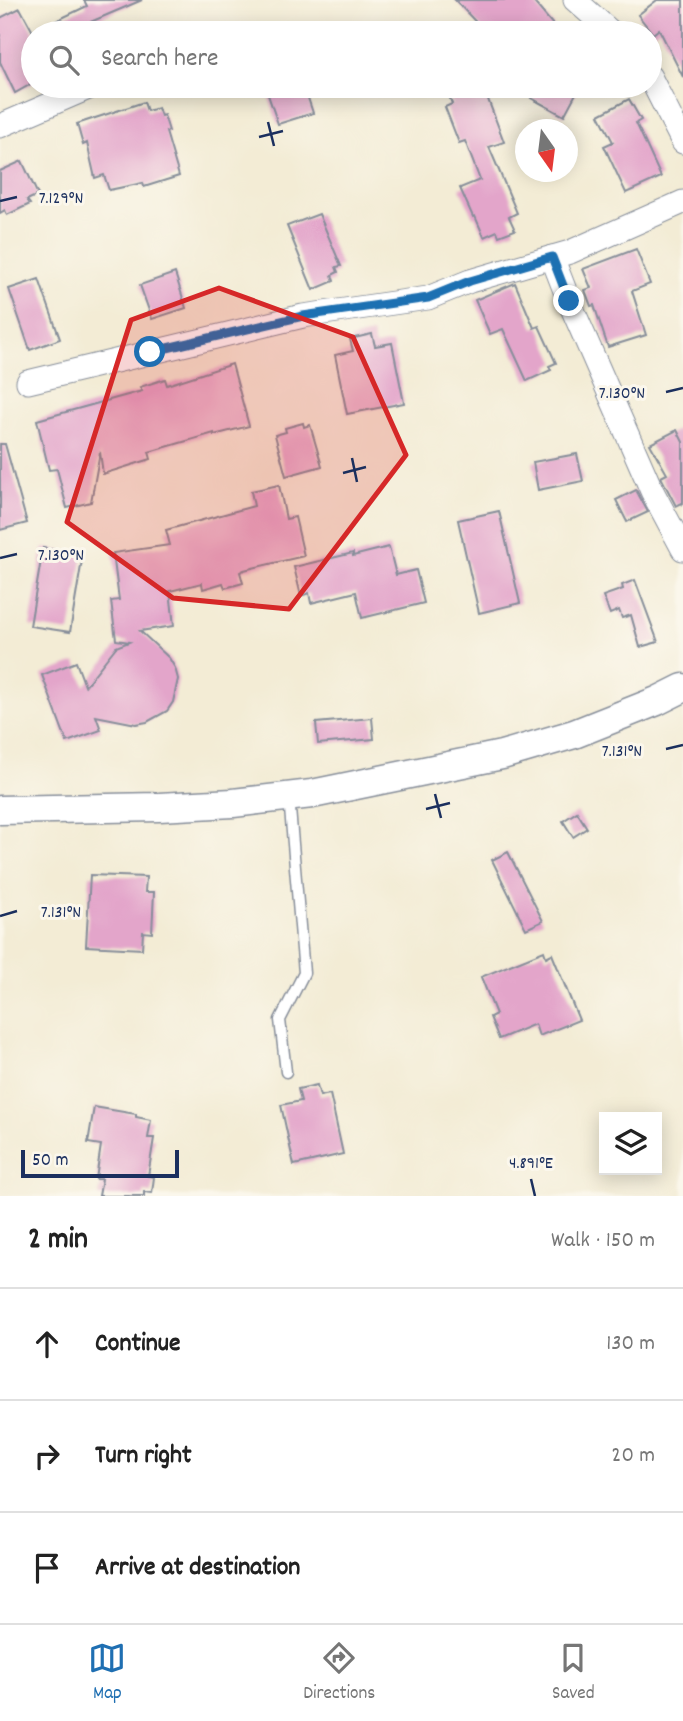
<!DOCTYPE html>
<html lang="en">
<head>
<meta charset="utf-8">
<style>
	:root { --surface:#fff; --page:#f2f2f2; --text:#222; --muted:#767676; --line:#e0e0e0; --accent:#1f6fb2 }
	body { margin:0; font-family:Dekko,sans-serif; background:var(--page); color:var(--text) }
	.controls { position:absolute; right:21px; bottom:21px; display:grid; overflow:hidden; border-radius:0px; box-shadow:0 4px 18px #0003 }
	.controls button { width:63px; height:63px; display:grid; place-items:center; padding:0; border:0; border-bottom:2px solid var(--line); background:var(--surface); color:var(--text); font:35px sans-serif }
	.compass { position:absolute; left:515px; top:119px; width:63px; height:63px; border-radius:50%; background:var(--surface); box-shadow:0 4px 18px #0003; rotate:166deg }
	.scale { position:absolute; left:21px; bottom:18px; width:158px; box-sizing:border-box; padding-left:7px; border:4px solid #1b2f5e; border-top:0; font-size:19px; line-height:24px; white-space:nowrap; color:#1b2f5e; -webkit-text-stroke:5px #fbf7ec; paint-order:stroke }
	.stop { position:absolute; width:21px; height:21px; margin:-16px; border:5px solid #1f6fb2; border-radius:50%; background:#fff }
	.stop.end { background:#1f6fb2; border-color:#fff; box-shadow:0 2px 7px #0008 }
	.list { margin:0; padding:0; list-style:none }
	h2 { display:flex; justify-content:space-between; align-items:center; height:91px; margin:0; padding:0 28px; font-size:30px }
	h2 small { font-size:23px; font-weight:400; color:var(--muted) }
	.list li { display:grid; grid-template-columns:46px 1fr auto; gap:21px; align-items:center; box-sizing:border-box; height:112px; padding:0 28px; border-top:2px solid var(--line) }
	.list b { display:block; font-size:26px; white-space:nowrap }
	.list em { font-size:23px; font-style:normal; color:var(--muted) }
	.icon { flex:none; width:38px; height:38px; fill:none; stroke:currentColor; stroke-width:2; stroke-linecap:round; stroke-linejoin:round }
	.map { position:relative; flex:none; width:683px; height:1196px; overflow:hidden }
	.search { position:absolute; background:var(--surface); box-shadow:0 4px 18px #0003; left:21px; right:21px; top:21px; height:77px; display:flex; align-items:center; gap:18px; box-sizing:border-box; padding:0 24px; border-radius:38px; color:var(--muted); font-size:26px }
	.sheet { height:427px; background:var(--surface) }
	nav { display:flex; justify-content:space-around; align-items:center; box-sizing:border-box; height:98px; border-top:2px solid var(--line); background:var(--surface); font-size:19px; color:var(--muted) }
	nav a { display:grid; justify-items:center; gap:4px }
	nav .on { color:var(--accent) }
	.map>svg:first-child { display:block }
</style>
</head>
<body>
<div class="map">
<svg width="683" height="1196" viewBox="0 0 683 1196">
	<rect width="100%" height="100%" fill="#fbf7ec"/>
	<filter id="ink" filterUnits="userSpaceOnUse"><feTurbulence type="fractalNoise" baseFrequency=".0143" numOctaves="2"/><feDisplacementMap in="SourceGraphic" scale="14" xChannelSelector="R" yChannelSelector="G"/><feConvolveMatrix kernelMatrix="1 2 1 2 8 2 1 2 1" color-interpolation-filters="sRGB"/></filter>
	<filter id="wash" filterUnits="userSpaceOnUse"><feTurbulence type="fractalNoise" baseFrequency=".00686" numOctaves="4" result="noise"/><feDisplacementMap in="SourceGraphic" scale="28" xChannelSelector="R" yChannelSelector="G"/><feGaussianBlur stdDeviation="1.57" result="paint"/><feColorMatrix in="noise" values="0 0 0 0 0 0 0 0 0 0 0 0 0 0 0 0 0 1.4 0 .05"/><feComposite in="paint" operator="in"/></filter>
	<g filter="url(#wash)">
		<rect width="100%" height="100%" fill="#f3ecd5"/>
		<g id="blocks">
			<g fill="#e3a5ca">
				<path d="M84,0h58l-61,26 3,7h-51v50l-18,10 -15,-31v-44l20,-10 13,24 54,-26z"/>
				<path d="M455,0h77l22,26 -8,7h-60z"/>
				<path d="M657,0h26v77l-24,-48 -6,5 -15,-19z"/>
				<path d="M265,86h39l9,27 -35,11z"/>
				<path d="M445,86h38l21,56 -15,5 28,66 -8,4 6,13 -16,6 -2,-5 -13,6 -9,-21 -2,1 -13,-29 20,-8 -15,-39 -6,2 -14,-36 7,-3z"/>
				<path d="M537,86h43l-16,30 -33,-18z"/>
				<path d="M629,99l12,21 -5,3 25,54 -35,16 -22,-47 9,-4 -14,-27z"/>
				<path d="M144,102l3,9 11,-3 3,8 3,-1 5,16 -3,1 13,44 -35,11 -1,-4 -34,7 -5,-15 -9,3 -8,-35 -4,2 -6,-21z"/>
				<path d="M22,161l16,34 -11,5 3,4 -23,11 -2,-5 -5,3v-42z"/>
				<path d="M319,214l22,52 -5,1 2,5 -6,3 2,6 -21,9 -26,-64z"/>
				<path d="M636,249l14,35 -18,7 14,44 -38,12 -14,-42 -3,1 -6,-16 6,-2 -8,-19z"/>
				<path d="M175,273l11,35 -34,11 -12,-34z"/>
				<path d="M39,279l21,60 -30,11 -21,-61z"/>
				<path d="M515,283l19,45 5,-2 17,37 -7,3 2,4 -24,11 -24,-52 -13,5 -15,-34z"/>
				<path d="M372,334l3,12 17,-3 12,60 -57,11 -12,-59 18,-4 -3,-12z"/>
				<path d="M232,364l17,62 -35,9v-2l-65,19 2,7 -48,15 -3,-22 -9,50 -24,6 -10,-39 -8,1 -12,-50 105,-29 -2,-4 25,-8 2,6z"/>
				<path d="M303,423l1,4 6,-2 12,41 -36,10 -11,-41 11,-3 -1,-4z"/>
				<path d="M677,430l6,12v63l-1,-2 -6,3 -15,-29 6,-3 -17,-30z"/>
				<path d="M0,444h5l22,79 -27,7z"/>
				<path d="M577,454l6,27 -45,9 -5,-28z"/>
				<path d="M279,485l7,34 9,-2 9,39 -60,14 -4,2 3,11 -18,5 -2,-5 -20,6 -1,-6 -32,8 4,35 -34,5 29,27 6,10 3,11 -5,23 -6,9 -20,11 -11,2 -40,-8 5,14 -34,12 -25,-67 34,-13 9,24 31,-39 13,-5 -13,-2 -5,-39 8,-1 -6,-47 57,-8 -4,-15 88,-24 -3,-15z"/>
				<path d="M636,490l12,22 -21,10 -11,-22z"/>
				<path d="M499,511l21,92 -41,10 -21,-93z"/>
				<path d="M389,547l7,28 20,-5 8,33 -62,15 -6,-26 -45,11 -2,-10 -8,3 -7,-29 59,-14v3z"/>
				<path d="M43,548l40,6 -13,78 -40,-6z"/>
				<path d="M635,580l23,62 -18,5 -9,-32 -9,3 -3,-8 -9,4 -7,-18 20,-7 -1,-4z"/>
				<path d="M372,718l2,21 -56,5 -2,-21z"/>
				<path d="M577,812l10,16 -14,9 -10,-16z"/>
				<path d="M508,852l35,69 -17,8 -34,-69z"/>
				<path d="M90,875l56,2 -1,15h9l-2,41 -9,-1 -1,17 -56,-3z"/>
				<path d="M544,951l2,6 6,-3 27,66 -40,16 -4,-12 -36,15 -9,-22 6,-3 -15,-37z"/>
				<path d="M317,1085l3,11 10,-2 13,60 -49,11 -13,-60 20,-4 -3,-12z"/>
				<path d="M94,1107l42,7v3l15,3 -3,18h6l-6,38 6,1 -2,16 -8,-1v4h-45l3,-17h-6l5,-34 -13,-2z"/>
			</g>
		</g>
	</g>
	<g filter="url(#ink)">
		<use href="#blocks" fill-opacity="0" stroke="#878e9a" stroke-width="2"/>
		<g fill="none" stroke-linecap="round" stroke-linejoin="round">
			<defs>
				<path id="service" d="M286,1072l-6,-52 24,-47 -15,-176"/>
				<g id="minor">
					<path d="M575,0l37,33"/>
					<path d="M650,77l33,65"/>
					<path d="M0,126l93,-40"/>
					<path d="M552,257l17,44 83,190 31,58"/>
					<path d="M28,382l275,-66 125,-18 42,-17 100,-29 113,-50"/>
				</g>
				<path id="tertiary" d="M0,810l159,-3 74,-4 79,-9 190,-39 72,-21 83,-33 26,-13"/>
			</defs>
			<use href="#service" stroke="#878e9a" stroke-width="13"/>
			<use href="#minor" stroke="#878e9a" stroke-width="25"/>
			<use href="#tertiary" stroke="#878e9a" stroke-width="31"/>
			<use href="#service" stroke="#fff" stroke-width="10"/>
			<use href="#minor" stroke="#fff" stroke-width="23"/>
			<use href="#tertiary" stroke="#fff" stroke-width="28"/>
		</g>
	</g>
	<g fill="none" stroke-linecap="round" stroke-linejoin="round" filter="url(#ink)">
		<path stroke="#1f6fb2" stroke-width="9" d="M150,352l153,-36 125,-18 42,-17 82,-24 17,44"/>
	</g>
	<path fill="#d62828" fill-opacity="0.2" stroke="#d62828" stroke-width="5" stroke-linejoin="round" d="M219,288l134,49 53,118 -117,154 -116,-11 -106,-76 64,-202z"/>
	<path fill="none" stroke="#1b2f5e" stroke-width="2.5" d="M268,122l6,24M259,137l24,-6M0,201l17,-4M666,392l17,-4M352,458l5,24M343,473l23,-6M0,558l17,-4M666,749l17,-4M435,794l6,24M426,809l24,-6M0,916l17,-5M531,1179l4,17"/>
	<g font-size="18" text-anchor="middle" fill="#1b2f5e" stroke="#fbf7ec" stroke-width="6" stroke-linejoin="round" paint-order="stroke">
		<text x="61" y="203">7.129°N</text>
		<text x="622" y="398">7.130°N</text>
		<text x="61" y="560">7.130°N</text>
		<text x="622" y="756">7.131°N</text>
		<text x="61" y="917">7.131°N</text>
		<text x="531" y="1168">4.891°E</text>
	</g>
</svg>
<div class="controls">
<button><svg class="icon" aria-label="layers" viewBox="0 0 24 24"><path d="M12 4l9 5-9 5-9-5zM3 14l9 5 9-5"/></svg></button>
</div>
<svg class="compass" viewBox="-18 -18 36 36"><path d="M0-13l5 13h-10z" fill="#e53935"/><path d="M0 13l5-13h-10z" fill="#767676"/></svg>
<div class="scale">50 m</div>
<div class="stop" style="left:150px;top:352px"></div>
<div class="stop end" style="left:569px;top:301px"></div>
<div class="search"><svg class="icon" aria-label="search" viewBox="0 0 24 24"><circle cx="10" cy="10" r="6"/><path d="M15 15l6 6"/></svg>Search here</div>
</div>
<section class="sheet">
<h2>2 min<small>Walk · 150 m</small></h2>
<ul class="list">
<li><svg class="icon" aria-label="ahead" viewBox="0 0 24 24"><path d="M12 20V5M6 11l6-6 6 6"/></svg><div><b>Continue</b></div><em>130 m</em></li>
<li><svg class="icon" aria-label="right" viewBox="0 0 24 24"><path d="M7 20v-9h11M14 6l5 5-5 5"/></svg><div><b>Turn right</b></div><em>20 m</em></li>
<li><svg class="icon" aria-label="arrive" viewBox="0 0 24 24"><path d="M6 21V4h12l-3 4 3 4H6"/></svg><div><b>Arrive at destination</b></div></li>
</ul>
</section>
<nav>
<a class="on"><svg class="icon" aria-label="map" viewBox="0 0 24 24"><path d="M3 6l6-2 6 2 6-2v14l-6 2-6-2-6 2zM9 4v14M15 6v14"/></svg>Map</a>
<a><svg class="icon" aria-label="directions" viewBox="0 0 24 24"><path d="M12 3l9 9-9 9-9-9zM9 14v-3h6M13 9l2 2-2 2"/></svg>Directions</a>
<a><svg class="icon" aria-label="saved" viewBox="0 0 24 24"><path d="M7 4h10v16l-5-4-5 4z"/></svg>Saved</a>
</nav>
</body>
</html>
